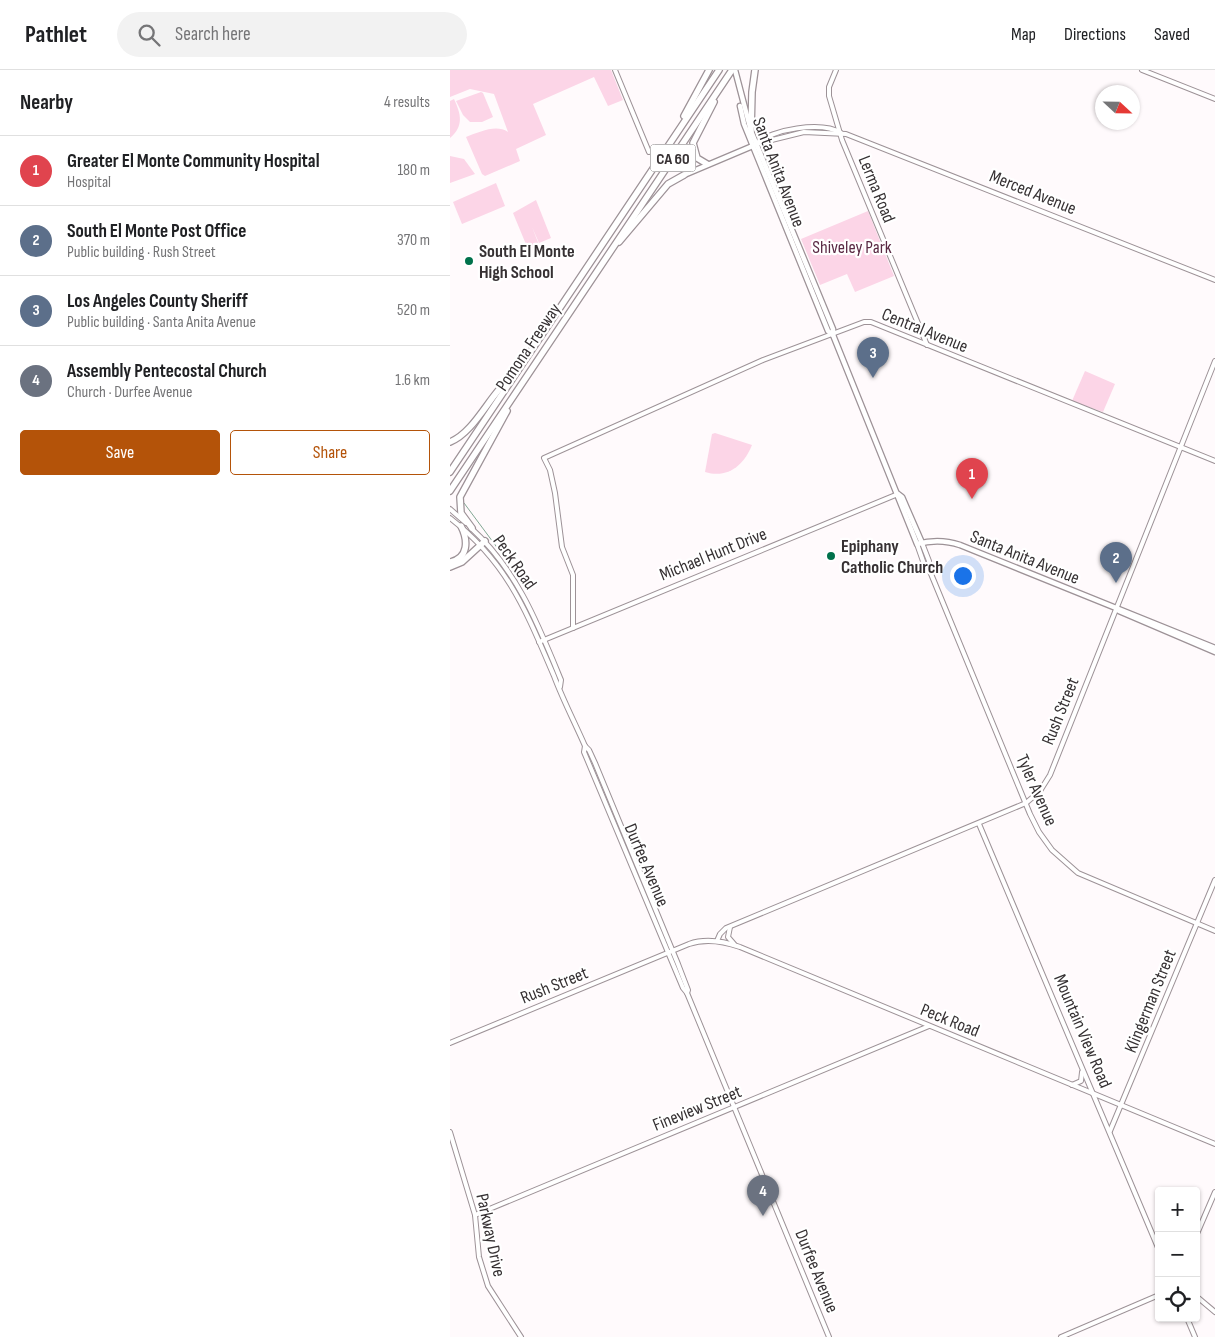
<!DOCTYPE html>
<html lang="en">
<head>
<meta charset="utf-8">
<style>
	:root { --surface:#fff; --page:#f2f2f2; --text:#202124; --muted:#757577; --line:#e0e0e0; --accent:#b45309 }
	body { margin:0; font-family:"Sofia Sans Condensed",sans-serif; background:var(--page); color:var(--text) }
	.controls { position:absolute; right:15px; bottom:15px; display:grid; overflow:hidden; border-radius:5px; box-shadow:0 1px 4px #0004 }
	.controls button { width:45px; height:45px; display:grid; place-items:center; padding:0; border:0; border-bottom:1px solid var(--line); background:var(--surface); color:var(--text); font:25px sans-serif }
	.compass { position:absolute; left:645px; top:15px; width:45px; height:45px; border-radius:50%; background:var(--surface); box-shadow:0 1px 4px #0004; rotate:112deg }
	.you { position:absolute; left:512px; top:505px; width:18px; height:18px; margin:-12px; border:4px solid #fff; border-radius:50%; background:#1a73e8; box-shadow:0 0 0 8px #1a73e833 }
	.badge { display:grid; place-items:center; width:32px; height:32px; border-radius:50%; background:var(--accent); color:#fff; font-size:16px; font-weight:700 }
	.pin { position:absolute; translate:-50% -41px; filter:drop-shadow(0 1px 2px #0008) }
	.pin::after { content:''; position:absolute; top:26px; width:18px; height:15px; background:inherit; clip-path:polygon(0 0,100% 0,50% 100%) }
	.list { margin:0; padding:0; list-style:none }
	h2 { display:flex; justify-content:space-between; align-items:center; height:65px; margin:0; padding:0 20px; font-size:21px }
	h2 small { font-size:16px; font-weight:400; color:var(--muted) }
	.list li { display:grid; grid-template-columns:32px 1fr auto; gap:15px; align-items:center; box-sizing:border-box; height:70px; padding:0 20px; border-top:1px solid var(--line) }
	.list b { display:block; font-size:19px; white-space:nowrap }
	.list p { margin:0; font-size:16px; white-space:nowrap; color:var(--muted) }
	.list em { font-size:16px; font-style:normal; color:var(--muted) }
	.actions { display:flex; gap:10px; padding:15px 20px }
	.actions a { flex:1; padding:11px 0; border:1px solid var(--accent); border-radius:5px; text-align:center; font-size:18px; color:var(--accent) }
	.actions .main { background:var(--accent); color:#fff }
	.icon { flex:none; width:28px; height:28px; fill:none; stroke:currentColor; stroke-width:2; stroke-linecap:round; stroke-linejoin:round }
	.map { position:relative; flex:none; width:765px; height:1267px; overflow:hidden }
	header { display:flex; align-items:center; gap:30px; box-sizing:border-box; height:70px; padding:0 25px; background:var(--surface); border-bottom:1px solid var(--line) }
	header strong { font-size:24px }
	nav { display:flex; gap:28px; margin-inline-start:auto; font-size:18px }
	.search { width:350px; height:45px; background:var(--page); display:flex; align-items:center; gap:12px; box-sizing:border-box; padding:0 18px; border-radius:28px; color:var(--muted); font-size:19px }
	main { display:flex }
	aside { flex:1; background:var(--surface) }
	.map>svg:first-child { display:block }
</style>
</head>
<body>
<header>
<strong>Pathlet</strong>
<div class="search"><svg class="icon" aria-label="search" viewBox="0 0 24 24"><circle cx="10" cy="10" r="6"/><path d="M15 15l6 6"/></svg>Search here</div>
<nav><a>Map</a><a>Directions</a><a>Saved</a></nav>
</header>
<main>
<aside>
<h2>Nearby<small>4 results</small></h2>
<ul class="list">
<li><span class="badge" style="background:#e0444e">1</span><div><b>Greater El Monte Community Hospital</b><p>Hospital</p></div><em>180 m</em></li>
<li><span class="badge" style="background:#5c6f8a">2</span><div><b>South El Monte Post Office</b><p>Public building · Rush Street</p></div><em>370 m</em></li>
<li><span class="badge" style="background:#5c6f8a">3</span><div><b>Los Angeles County Sheriff</b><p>Public building · Santa Anita Avenue</p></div><em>520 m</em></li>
<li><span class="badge" style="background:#6b7280">4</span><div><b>Assembly Pentecostal Church</b><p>Church · Durfee Avenue</p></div><em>1.6 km</em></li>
</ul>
<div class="actions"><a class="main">Save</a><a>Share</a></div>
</aside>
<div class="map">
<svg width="765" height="1267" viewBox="0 0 765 1267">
	<rect width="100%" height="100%" fill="#fffafc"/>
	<g fill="#fcd5e7">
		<path d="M0,0h161l12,30 -15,6 -14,-29 -61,27 13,31 -30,14 4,12 -35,15 -3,-2 -16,-37c14,-5 30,-13 42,-5l-14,-38 -24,-5 -20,8z"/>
		<path d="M31,22l2,1 10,24 -11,5h-12l-7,-7 -7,-14z"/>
		<path d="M4,29c7,15 10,27 -4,39v-37z"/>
		<path d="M0,86l14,3 11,15 -25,9z"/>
		<path d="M46,113l9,23 -43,18 -9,-22z"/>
		<path d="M86,130l15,38 -12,5 -7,-16 9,23 -11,4 -17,-41z"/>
		<path d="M418,141l26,65 -39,16 -8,-18 -27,11 -19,-46z"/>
		<path d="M635,301l30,13 -12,28 -31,-11z"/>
		<path d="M265,363l37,12c-8,20 -24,34 -47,27l7,-38z"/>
	</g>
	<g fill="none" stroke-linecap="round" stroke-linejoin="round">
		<path stroke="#82a793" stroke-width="1" d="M14,433l52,70"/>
		<defs>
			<g id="secondary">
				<path d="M165,0l34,82"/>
				<path d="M386,0l-7,17v9l13,44 85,205"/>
				<path d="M692,0l73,29"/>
				<path d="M306,74l48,-12 42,2 369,146"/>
				<path d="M306,74c15,-15 66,-23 85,-11"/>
				<path d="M0,439l16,14"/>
				<path d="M0,448c58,45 76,93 104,158 9,24 21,47 31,70l4,4 6,13 83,201 10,26 -1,3"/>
				<path d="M21,458c46,42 67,96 90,152l-1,7"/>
				<path d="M472,473l7,18v8l101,245 9,18 13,18 26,23 137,58"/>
				<path d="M467,474l7,20 5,5"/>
				<path d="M123,558v-53l-11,-28 -7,-54 -5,-23 -6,-12 219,-98 101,-38h7l344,139"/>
				<path d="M89,572l359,-148"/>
				<path d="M135,676l-1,6 99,236 4,5 142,344"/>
				<path d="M529,754l180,426"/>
				<path d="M280,857l-2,10 6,7"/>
				<path d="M267,871l3,-7 6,-6 300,-125 14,-12 10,-16 165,-414"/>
				<path d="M0,973l239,-99c17,-6 34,-3 51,3l475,197"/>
				<path d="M622,1015l9,-4 1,-9"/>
				<path d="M660,1061l105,-251"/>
				<path d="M0,1062l25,83 4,42 9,29 33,51"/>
				<path d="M25,1145l454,-189"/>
				<path d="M746,1166l19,-44"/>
				<path d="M746,1226l19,16"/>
				<path d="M737,1248l8,19"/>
				<path d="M611,1267l98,-42"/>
			</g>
			<g id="primary">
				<path d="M285,0l16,61 82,198v6l84,209c15,-4 28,-4 43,1l255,103"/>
				<path d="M290,36l4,18 84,207 5,4"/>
				<path d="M234,105l71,-30"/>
				<path d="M448,424l4,3 20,46"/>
				<path d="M669,541l96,41"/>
			</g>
			<g id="highway">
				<path d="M234,46l25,-46"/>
				<path d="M301,61l1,-39 3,-22"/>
				<path d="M257,94l-10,-6 -4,-15 21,-41"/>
				<path d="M169,172l49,-58 16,-9"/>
				<path d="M0,372c25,-10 40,-48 61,-65"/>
				<path d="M0,402l269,-402"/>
				<path d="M0,421l282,-421"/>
				<path d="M22,458l-11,-15 -1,-16 47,-86"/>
				<path d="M0,492c19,-4 18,-22 11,-36"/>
				<path d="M0,497l12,-5 23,-21"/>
			</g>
		</defs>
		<use href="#secondary" stroke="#9d9297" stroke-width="6"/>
		<use href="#primary" stroke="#9d9297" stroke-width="7"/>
		<use href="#highway" stroke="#9d9297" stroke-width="8"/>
		<use href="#secondary" stroke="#fff" stroke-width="4"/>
		<use href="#primary" stroke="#fff" stroke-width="4.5"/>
		<use href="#highway" stroke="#fff" stroke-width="5.5"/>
	</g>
	<g fill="#00714b" stroke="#fff" stroke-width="2">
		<circle cx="19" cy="191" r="5"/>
		<circle cx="381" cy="486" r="5"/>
	</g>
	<g text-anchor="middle" stroke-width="4.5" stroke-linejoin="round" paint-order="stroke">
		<rect fill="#fff" stroke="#726f70" stroke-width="1" x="200.5" y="74.5" width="45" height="27" rx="4"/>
		<g font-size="16" font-weight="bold" fill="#363133">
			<text x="223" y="94">CA 60</text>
		</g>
		<g font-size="18" fill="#363133" stroke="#fff">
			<text transform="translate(329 102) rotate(69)" y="6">Santa Anita Avenue</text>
			<text transform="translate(427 119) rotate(68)" y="6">Lerma Road</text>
			<text transform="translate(583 122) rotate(22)" y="6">Merced Avenue</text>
			<text transform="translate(475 260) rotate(22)" y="6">Central Avenue</text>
			<text transform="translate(78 277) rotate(-56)" y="6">Pomona Freeway</text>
			<text transform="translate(263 484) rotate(-22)" y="6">Michael Hunt Drive</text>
			<text transform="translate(575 487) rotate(22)" y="6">Santa Anita Avenue</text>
			<text transform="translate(65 492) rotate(55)" y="6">Peck Road</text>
			<text transform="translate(610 641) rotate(-68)" y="6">Rush Street</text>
			<text transform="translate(587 720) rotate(66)" y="6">Tyler Avenue</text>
			<text transform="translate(197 795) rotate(67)" y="6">Durfee Avenue</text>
			<text transform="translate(104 915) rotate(-22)" y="6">Rush Street</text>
			<text transform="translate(700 931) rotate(-68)" y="6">Klingerman Street</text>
			<text transform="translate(500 950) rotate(22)" y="6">Peck Road</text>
			<text transform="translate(633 961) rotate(67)" y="6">Mountain View Road</text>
			<text transform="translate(247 1038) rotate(-22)" y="6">Fineview Street</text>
			<text transform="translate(41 1165) rotate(78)" y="6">Parkway Drive</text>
			<text transform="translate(367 1201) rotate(68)" y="6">Durfee Avenue</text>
		</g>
		<g font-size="18" fill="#5a2944" stroke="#fff">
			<text x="402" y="183">Shiveley Park</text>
		</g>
		<g font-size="18" font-weight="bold" fill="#363133" stroke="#fff" text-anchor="start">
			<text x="29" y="187">South El Monte<tspan x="29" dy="21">High School</tspan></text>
			<text x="391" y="482">Epiphany<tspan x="391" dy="21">Catholic Church</tspan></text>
		</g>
	</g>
</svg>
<div class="controls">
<button>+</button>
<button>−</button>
<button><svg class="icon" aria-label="locate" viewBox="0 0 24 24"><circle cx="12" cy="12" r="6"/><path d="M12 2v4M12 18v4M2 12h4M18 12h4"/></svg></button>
</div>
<svg class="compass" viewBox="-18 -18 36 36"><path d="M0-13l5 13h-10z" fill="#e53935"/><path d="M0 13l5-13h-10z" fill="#757577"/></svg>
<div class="you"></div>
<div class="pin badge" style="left:522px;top:429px;background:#e0444e">1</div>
<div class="pin badge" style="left:666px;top:513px;background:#5c6f8a">2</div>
<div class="pin badge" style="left:423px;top:308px;background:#5c6f8a">3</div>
<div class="pin badge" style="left:313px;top:1146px;background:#6b7280">4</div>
</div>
</main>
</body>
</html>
